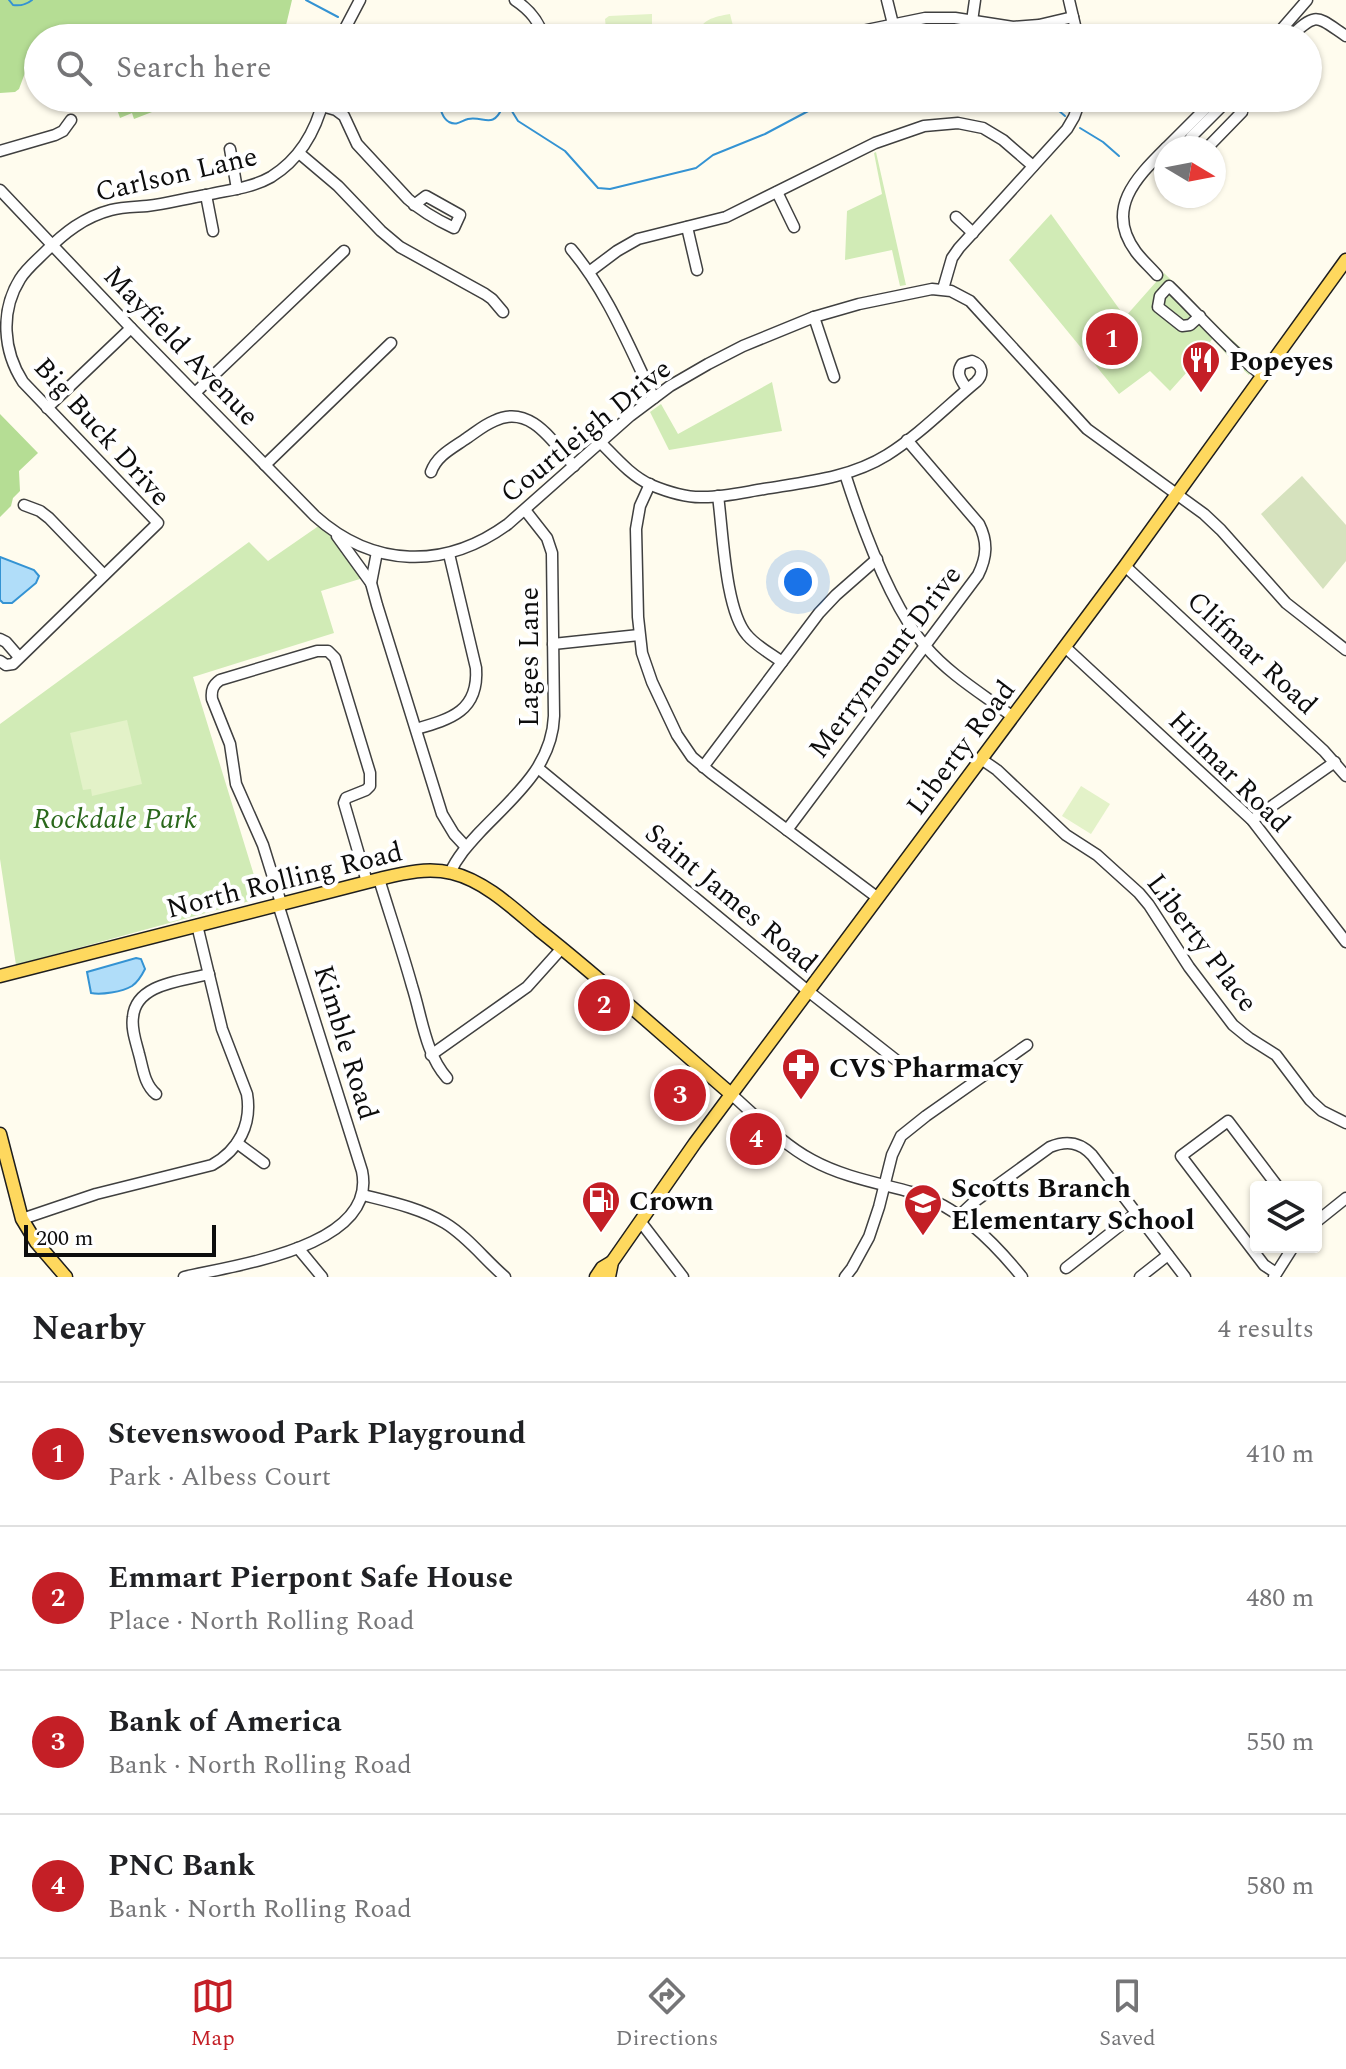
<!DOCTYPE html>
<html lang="en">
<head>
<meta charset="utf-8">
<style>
	:root { --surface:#fff; --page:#f6f6f6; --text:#202124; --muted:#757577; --line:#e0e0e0; --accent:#c41f26 }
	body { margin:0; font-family:Spectral,serif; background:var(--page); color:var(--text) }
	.controls { position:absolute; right:24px; bottom:24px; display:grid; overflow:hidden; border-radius:8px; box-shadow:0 2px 6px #0004 }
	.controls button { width:72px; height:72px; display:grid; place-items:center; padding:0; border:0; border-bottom:2px solid var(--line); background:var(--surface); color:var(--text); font:40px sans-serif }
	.compass { position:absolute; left:1154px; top:136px; width:72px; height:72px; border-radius:50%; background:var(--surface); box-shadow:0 2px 6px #0004; rotate:100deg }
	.scale { position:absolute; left:24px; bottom:20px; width:192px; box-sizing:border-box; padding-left:8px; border:4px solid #0d0d0d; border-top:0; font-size:22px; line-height:28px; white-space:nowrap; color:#0d0d0d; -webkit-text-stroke:6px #fff; paint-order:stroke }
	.you { position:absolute; left:798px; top:582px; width:28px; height:28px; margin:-20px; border:6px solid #fff; border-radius:50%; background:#1a73e8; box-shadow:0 0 0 12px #1a73e833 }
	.badge { display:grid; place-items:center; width:52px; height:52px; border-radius:50%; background:var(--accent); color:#fff; font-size:26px; font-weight:700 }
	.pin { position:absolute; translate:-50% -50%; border:4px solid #fff; box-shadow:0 2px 8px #0006 }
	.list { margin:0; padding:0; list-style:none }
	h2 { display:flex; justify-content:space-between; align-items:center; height:104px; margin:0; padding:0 32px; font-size:34px }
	h2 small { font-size:26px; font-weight:400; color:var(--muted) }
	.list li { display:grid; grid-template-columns:52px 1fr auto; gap:24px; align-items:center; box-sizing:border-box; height:144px; padding:0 32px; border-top:2px solid var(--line) }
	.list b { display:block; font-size:30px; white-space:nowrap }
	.list p { margin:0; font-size:26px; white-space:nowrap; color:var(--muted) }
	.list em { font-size:26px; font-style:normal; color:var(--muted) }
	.icon { flex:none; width:44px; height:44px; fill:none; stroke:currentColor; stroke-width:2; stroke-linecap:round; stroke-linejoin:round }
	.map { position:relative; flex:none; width:1346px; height:1277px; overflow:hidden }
	.search { position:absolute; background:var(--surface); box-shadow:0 2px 6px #0004; left:24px; right:24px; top:24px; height:88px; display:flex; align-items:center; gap:20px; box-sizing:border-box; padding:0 28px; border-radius:44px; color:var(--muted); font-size:30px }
	.sheet { height:680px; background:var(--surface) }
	nav { display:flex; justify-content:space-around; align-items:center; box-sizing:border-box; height:112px; border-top:2px solid var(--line); background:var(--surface); font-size:22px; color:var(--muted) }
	nav a { display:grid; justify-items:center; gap:4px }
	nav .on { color:var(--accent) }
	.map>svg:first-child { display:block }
</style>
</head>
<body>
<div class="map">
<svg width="1346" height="1277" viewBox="0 0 1346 1277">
	<rect width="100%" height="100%" fill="#fffcee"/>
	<g fill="#d1ebb6">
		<path d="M876,152l30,133 -6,1 -8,-36 -47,10 2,-49 35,-17 -8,-41z"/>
		<path d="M1051,214l74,103 39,-44c31,30 61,62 94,90l-9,12 -23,-21 -13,-16 -3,4 4,3 -14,18 -4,-1 -26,29 -20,-20 -31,23 -110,-134z"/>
		<path d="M772,382l10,49 -113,19 -19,-38 11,-8 17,30z"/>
		<path d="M320,525l24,26 19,27 -42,13 13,42 -141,44 68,221 -245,67 -16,-106v-135l249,-182 19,19z"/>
	</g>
	<g fill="#b5dd94">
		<path d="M0,0h292l-9,38h-245l-19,51 -4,3 -15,1z"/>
		<path d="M113,98h75l-54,21 -2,-6 -12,5z"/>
		<path d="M0,414l38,39 -19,18 1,20 -7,7 -2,8 -11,11z"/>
	</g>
	<path fill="#d6e2be" d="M1302,476l44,49v36l-23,28 -62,-75z"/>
	<g fill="#e3f2c8">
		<path d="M652,14v11l-3,13h-42l-2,-19 4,-3z"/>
		<path d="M730,14l6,24h-39c3,-19 17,-21 33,-24z"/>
		<path d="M127,720l15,64 -50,12 -1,-7 -8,1 -13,-57z"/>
		<path d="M1081,786l29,18 -19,30 -29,-18z"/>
	</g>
	<g fill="#b0ddf9" stroke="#3493d3" stroke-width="2">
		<path d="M0,557l34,13 5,6 -3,7 -24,20h-9l-3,-3z"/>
		<path d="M136,958l5,1 4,10c-3,6 -7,13 -13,17 -10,6 -31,9 -41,7l-4,-21z"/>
	</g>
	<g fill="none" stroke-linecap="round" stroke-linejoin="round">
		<g stroke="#3493d3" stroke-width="2">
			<path d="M9,0l4,5c8,1 13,0 19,-5"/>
			<path d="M306,0l32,17"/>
			<path d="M360,28l23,10"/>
			<path d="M438,98c2,8 3,19 11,24 8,4 12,-1 19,-3 16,-3 25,10 34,-11h8l8,13 47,30 33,37 12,1 86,-21 17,-13 52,-21 47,-25 27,-11"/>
			<path d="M1044,98l21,18"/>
			<path d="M1080,128l23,14 16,14"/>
		</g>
		<defs>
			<g id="minor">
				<path d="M515,0c15,10 24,21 29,38"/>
				<path d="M887,0l6,24"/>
				<path d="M1069,0l9,38"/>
				<path d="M972,21l3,-21"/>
				<path d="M852,33l73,-15h30l58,9 26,-2 34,-8"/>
				<path d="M340,38l20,-38"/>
				<path d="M1274,38l33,-38"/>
				<path d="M1289,38c28,-27 27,-22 57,-2"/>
				<path d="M322,106l14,4 8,6 13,28 51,55c14,13 29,21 46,29l6,-13 -34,-19 -12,9"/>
				<path d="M1166,148l50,-50"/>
				<path d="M1191,148l-3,-2 3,-9 39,-39"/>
				<path d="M1207,148l35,-36 -12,-14"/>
				<path d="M230,149l7,40"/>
				<path d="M0,151l55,-16 8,-4 8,-11"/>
				<path d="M299,153l39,33 43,45 19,16 85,47 7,5 11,13"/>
				<path d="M0,190l131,138 184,188c58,52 130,54 193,8l122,-108 40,-30 38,-22 35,-18 71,-29 45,-13 73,-15 19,2 19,10 117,128 117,85 17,16 65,73 60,47"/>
				<path d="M777,192l17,35"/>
				<path d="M206,195l7,36"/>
				<path d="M956,217l17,16"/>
				<path d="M687,227l10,43"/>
				<path d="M571,249c37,44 58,98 83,149"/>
				<path d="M589,272l28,-21 21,-12 88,-22 149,-74 49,-17 34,-3 25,5 20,12 30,26"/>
				<path d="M1157,275c-7,-8 -15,-15 -21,-23 -32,-43 1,-75 30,-104"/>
				<path d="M943,289l9,-31 7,-10 108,-119 7,-12 7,-19"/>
				<path d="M1200,316l-10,9 -8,1 -24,-19 2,-11 9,-10c31,30 59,63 94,90"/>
				<path d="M814,317l20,60"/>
				<path d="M195,393l149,-142"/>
				<path d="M47,408l84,-80"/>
				<path d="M600,442c16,16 31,34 51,43 17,7 35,13 53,12 20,0 41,-5 60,-8 42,-7 86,-11 123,-34 32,-20 60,-49 89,-73 8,-7 7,-17 -4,-21l-10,3c-7,10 0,17 5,25"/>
				<path d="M265,465l126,-122"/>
				<path d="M431,472c6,-17 22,-24 36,-34 9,-6 17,-13 27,-17 36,-18 59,21 80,45"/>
				<path d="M845,474c17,53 45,131 81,173 24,28 58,48 87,70"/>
				<path d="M650,484l-10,22 -4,23 2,88 4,36 10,29 25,53 15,22 19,16 167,125"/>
				<path d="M718,496c5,36 7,114 29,139 9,11 23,18 35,27"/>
				<path d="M24,505l16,6 9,7 55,57"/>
				<path d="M337,536l34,47"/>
				<path d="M377,552l-6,31 6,22 65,209 12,20 12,13"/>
				<path d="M1125,566l199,185 22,25"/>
				<path d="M0,639l6,3 13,15"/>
				<path d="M553,644l86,-9"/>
				<path d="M1065,647l187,173 94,122"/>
				<path d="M0,661l6,4 7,-1 145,-141 -135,-141c-20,-31 -23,-71 -3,-103 6,-10 16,-18 25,-27 19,-19 39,-35 66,-42 11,-3 24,-3 36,-4 20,-2 40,-8 60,-11 21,-5 45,-7 64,-18 29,-18 45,-46 53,-79"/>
				<path d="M416,729c35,-10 63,-18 60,-61l-27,-114"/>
				<path d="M981,759l16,11 69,65 31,20 42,38 10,12 40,62 44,58 16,13 27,17 34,45 12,11 24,12"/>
				<path d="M703,767l116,-154 17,-18 41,-36"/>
				<path d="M538,768l270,223 88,69"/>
				<path d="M1252,820l83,-58"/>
				<path d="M787,830l191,-255c9,-18 10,-33 1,-51l-72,-84"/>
				<path d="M450,873c7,-16 18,-28 29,-40 33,-35 73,-65 75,-117l-2,-163 -5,-15 -22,-28"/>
				<path d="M379,879c11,36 23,71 33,107 10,31 13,67 35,92"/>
				<path d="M281,903l-18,-58 -27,-61 -6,-40 -18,-45c-1,-9 1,-14 8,-19l97,-29h11l7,7 35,115v13l-4,4 -20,8 -2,5 23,79"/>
				<path d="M431,1055l96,-68 35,-39"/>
				<path d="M156,1094c-12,-10 -13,-26 -17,-40 -3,-12 -8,-25 -6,-37 3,-34 50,-36 76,-43"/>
				<path d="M731,1094c26,23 51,50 81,66 31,17 66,23 99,32 47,14 81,48 111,85"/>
				<path d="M237,1143l27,20"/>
				<path d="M363,1195c28,7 57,13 82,28 23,14 40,37 60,54"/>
				<path d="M960,1215l14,-13 76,-55c17,-7 30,-5 42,8l93,122"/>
				<path d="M22,1219l74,-25 116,-29c27,-15 40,-41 35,-71l-25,-65 -25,-104"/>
				<path d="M640,1221l43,56"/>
				<path d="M1316,1222l30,-24"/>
				<path d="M298,1248l24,29"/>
				<path d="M1066,1268l70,-55"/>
				<path d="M1276,1273l-12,-8 -83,-109 47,-35 50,66"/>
				<path d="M184,1277c51,-12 194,-30 178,-106l-84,-267"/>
				<path d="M845,1277l7,-9 17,-31 10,-30 13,-52 9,-19 25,-20 101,-71"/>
				<path d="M1140,1277l28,-22"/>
				<path d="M1274,1277l19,-30"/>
			</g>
			<g id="major">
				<path d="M0,976l379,-97c25,-6 48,-12 73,-6 33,8 62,36 87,57 66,52 128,109 192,164"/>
				<path d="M0,1134l22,85 14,23 30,35"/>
				<path d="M596,1277l6,-9 10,-6"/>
				<path d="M609,1277l3,-15 83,-119 430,-577 221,-306"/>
			</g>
		</defs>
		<use href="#minor" stroke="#404040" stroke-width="13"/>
		<use href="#major" stroke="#1e1e1e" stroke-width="15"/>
		<use href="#minor" stroke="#fff" stroke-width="10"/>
		<use href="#major" stroke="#fed85e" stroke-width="12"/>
	</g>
	<defs>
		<symbol id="restaurant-pin" viewBox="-11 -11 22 30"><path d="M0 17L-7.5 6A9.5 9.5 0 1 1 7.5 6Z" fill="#c41f26" stroke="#fff"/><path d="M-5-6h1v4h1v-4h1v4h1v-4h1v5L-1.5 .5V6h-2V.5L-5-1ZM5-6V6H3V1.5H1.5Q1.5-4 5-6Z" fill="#fff"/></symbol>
		<symbol id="pharmacy-pin" viewBox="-11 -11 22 30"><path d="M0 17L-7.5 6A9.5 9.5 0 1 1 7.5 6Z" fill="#c41f26" stroke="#fff"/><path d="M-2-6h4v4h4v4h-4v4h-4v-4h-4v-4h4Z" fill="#fff"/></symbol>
		<symbol id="fuel-pin" viewBox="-11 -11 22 30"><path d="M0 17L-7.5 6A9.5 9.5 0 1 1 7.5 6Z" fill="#c41f26" stroke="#fff"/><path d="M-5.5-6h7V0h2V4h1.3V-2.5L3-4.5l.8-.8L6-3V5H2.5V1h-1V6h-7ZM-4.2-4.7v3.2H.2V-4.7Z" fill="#fff"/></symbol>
		<symbol id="school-pin" viewBox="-11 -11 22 30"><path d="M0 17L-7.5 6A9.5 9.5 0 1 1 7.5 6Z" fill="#c41f26" stroke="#fff"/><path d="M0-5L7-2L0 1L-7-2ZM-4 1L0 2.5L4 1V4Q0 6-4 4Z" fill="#fff"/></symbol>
	</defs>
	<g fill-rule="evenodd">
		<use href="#restaurant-pin" x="1179" y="338" width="44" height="60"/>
		<use href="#pharmacy-pin" x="779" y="1045" width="44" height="60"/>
		<use href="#fuel-pin" x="579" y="1178" width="44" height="60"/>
		<use href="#school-pin" x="901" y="1181" width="44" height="60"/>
	</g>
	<g text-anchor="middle" stroke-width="8" stroke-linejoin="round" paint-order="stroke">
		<g font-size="28" fill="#0d0d0d" stroke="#fff">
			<text transform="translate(176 173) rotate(-13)" y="10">Carlson Lane</text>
			<text transform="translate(182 345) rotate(46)" y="10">Mayfield Avenue</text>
			<text transform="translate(585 430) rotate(-39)" y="10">Courtleigh Drive</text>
			<text transform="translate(103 431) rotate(48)" y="10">Big Buck Drive</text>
			<text transform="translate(1253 652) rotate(43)" y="10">Clifmar Road</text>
			<text transform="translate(528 657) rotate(-90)" y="10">Lages Lane</text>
			<text transform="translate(884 661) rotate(-53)" y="10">Merrymount Drive</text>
			<text transform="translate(960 747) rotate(-53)" y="10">Liberty Road</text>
			<text transform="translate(1230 771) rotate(45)" y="10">Hilmar Road</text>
			<text transform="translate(284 879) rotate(-14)" y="10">North Rolling Road</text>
			<text transform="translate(732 897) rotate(40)" y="10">Saint James Road</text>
			<text transform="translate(1203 942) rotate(53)" y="10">Liberty Place</text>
			<text transform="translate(347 1042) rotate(73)" y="10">Kimble Road</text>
		</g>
		<g font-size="28" font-weight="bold" fill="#0d0d0d" stroke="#fff" text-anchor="start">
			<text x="1229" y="370">Popeyes</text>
			<text x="829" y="1077">CVS Pharmacy</text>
			<text x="951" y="1197">Scotts Branch<tspan x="951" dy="32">Elementary School</tspan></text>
			<text x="629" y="1210">Crown</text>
		</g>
		<g font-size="28" font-style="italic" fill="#2a681b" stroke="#fff">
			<text x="115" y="828">Rockdale Park</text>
		</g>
	</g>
</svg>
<div class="controls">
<button><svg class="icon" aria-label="layers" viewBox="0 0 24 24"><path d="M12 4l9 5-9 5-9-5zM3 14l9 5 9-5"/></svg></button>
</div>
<svg class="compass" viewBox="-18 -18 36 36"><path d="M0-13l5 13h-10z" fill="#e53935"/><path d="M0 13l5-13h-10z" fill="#757577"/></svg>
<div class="scale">200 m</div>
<div class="you"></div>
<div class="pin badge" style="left:1112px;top:339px">1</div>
<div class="pin badge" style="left:604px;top:1005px">2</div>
<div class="pin badge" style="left:680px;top:1095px">3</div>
<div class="pin badge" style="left:756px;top:1139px">4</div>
<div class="search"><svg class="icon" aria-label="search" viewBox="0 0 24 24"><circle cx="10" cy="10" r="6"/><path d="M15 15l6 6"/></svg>Search here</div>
</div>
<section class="sheet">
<h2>Nearby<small>4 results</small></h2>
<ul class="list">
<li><span class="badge">1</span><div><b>Stevenswood Park Playground</b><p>Park · Albess Court</p></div><em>410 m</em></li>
<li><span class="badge">2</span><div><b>Emmart Pierpont Safe House</b><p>Place · North Rolling Road</p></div><em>480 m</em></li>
<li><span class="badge">3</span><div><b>Bank of America</b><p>Bank · North Rolling Road</p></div><em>550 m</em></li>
<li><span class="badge">4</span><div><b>PNC Bank</b><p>Bank · North Rolling Road</p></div><em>580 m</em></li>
</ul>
</section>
<nav>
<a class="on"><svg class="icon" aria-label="map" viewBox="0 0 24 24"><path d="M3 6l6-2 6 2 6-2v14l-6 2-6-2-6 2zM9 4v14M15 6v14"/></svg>Map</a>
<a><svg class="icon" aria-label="directions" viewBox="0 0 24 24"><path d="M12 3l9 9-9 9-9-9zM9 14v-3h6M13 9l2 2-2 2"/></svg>Directions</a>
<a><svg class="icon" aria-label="saved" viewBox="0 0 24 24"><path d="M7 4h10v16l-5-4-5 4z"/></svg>Saved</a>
</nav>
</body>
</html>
